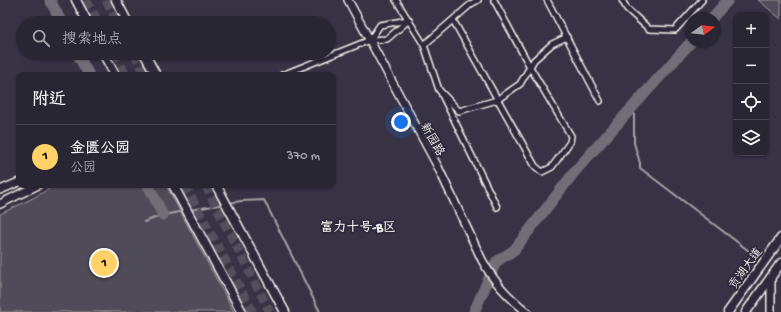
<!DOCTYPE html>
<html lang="zh">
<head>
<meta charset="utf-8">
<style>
	:root { --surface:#292633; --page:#312e3b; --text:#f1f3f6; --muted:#a5a5ac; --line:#45434e; --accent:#ffd166 }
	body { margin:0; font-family:"Gochi Hand","LXGW WenKai TC",sans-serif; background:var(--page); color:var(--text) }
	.controls { position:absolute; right:12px; top:12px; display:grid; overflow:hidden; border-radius:8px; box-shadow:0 1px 3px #0004 }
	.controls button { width:36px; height:36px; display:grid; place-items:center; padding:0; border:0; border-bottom:1px solid var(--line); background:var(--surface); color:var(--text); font:20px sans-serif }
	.compass { position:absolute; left:685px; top:12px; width:36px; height:36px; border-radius:50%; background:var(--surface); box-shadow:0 1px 3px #0004; rotate:75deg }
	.you { position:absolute; left:401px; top:122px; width:14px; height:14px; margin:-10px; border:3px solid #fff; border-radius:50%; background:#1a73e8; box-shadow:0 0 0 6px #1a73e833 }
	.badge { display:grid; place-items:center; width:26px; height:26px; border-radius:50%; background:var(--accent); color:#111; font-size:13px; font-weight:700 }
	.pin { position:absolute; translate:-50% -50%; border:2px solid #fff; box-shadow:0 1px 4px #0006 }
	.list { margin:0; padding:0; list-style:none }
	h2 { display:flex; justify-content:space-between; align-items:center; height:52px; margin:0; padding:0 16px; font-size:17px }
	h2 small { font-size:13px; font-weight:400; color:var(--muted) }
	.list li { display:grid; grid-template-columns:26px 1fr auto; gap:12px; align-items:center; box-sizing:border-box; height:64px; padding:0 16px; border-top:1px solid var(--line) }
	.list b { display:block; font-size:15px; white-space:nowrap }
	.list p { margin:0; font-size:13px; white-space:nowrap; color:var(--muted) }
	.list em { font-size:13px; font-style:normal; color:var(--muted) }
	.icon { flex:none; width:22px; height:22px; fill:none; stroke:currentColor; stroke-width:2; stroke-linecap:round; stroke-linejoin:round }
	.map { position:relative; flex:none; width:781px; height:312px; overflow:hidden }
	.search { position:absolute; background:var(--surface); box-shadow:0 1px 3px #0004; left:16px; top:16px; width:320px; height:44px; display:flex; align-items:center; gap:10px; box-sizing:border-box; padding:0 14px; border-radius:22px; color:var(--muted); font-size:15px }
	.panel { position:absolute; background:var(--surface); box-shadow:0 1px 3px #0004; left:16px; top:72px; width:320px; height:116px; border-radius:8px }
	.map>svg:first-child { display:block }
</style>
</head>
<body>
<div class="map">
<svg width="781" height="312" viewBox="0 0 781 312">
	<rect width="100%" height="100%" fill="#373244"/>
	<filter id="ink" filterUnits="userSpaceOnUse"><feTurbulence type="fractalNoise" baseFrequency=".025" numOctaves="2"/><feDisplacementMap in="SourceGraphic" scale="8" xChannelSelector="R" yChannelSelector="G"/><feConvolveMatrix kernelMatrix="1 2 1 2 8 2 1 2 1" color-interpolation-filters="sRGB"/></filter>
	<g filter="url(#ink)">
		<g fill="#504b59" stroke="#a29ea0">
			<path d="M758,0h23v19z"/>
			<path d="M56,185h110l68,127h-234v-98l31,-15z"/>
		</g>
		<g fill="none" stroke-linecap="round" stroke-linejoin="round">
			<g stroke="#a6a2a4" stroke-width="2">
				<path d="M634,107v36l6,20v5l109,83"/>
				<path d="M229,203l12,-2 23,-1 56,112"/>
				<path d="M190,210l35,-6"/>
				<path d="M144,222l19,-7 22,-4"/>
			</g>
			<g stroke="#726e77" stroke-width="11">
				<path d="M50,0l12,23"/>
				<path d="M712,18l16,-18"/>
				<path d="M77,53l12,22"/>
				<path d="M148,185l15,30"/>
				<path d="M474,312l22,-50 18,-12 62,-80 115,-128"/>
			</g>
			<g stroke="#534f5d" stroke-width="9" stroke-dasharray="9 4.5" stroke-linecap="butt">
				<path d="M86,0l13,23"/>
				<path d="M106,0l12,23"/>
				<path d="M114,53l12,22"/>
				<path d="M134,53l12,22"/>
				<path d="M185,185l68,127"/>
				<path d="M205,185l65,127"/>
			</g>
			<defs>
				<g id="street">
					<path d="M396,0l28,45 47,-41 7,-4"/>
					<path d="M547,0l53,101"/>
					<path d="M622,0l5,9 22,20 26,1 27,-30"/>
					<path d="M453,20l82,146 7,6 10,-5 18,-25 1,-6 -41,-69 -36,-67"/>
					<path d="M370,40l10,-15 28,-5"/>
					<path d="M424,45l15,45 20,21 38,-11 23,-16 14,-24 18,-16 15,-7"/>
					<path d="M282,75l88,-35 17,-1 22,-19"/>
					<path d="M442,95l55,112"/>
				</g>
				<g id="secondary">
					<path d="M348,0l90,167 44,93c12,22 25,36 45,52"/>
					<path d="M0,190l19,-8"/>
					<path d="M0,204l38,-19"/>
					<path d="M771,312v-35"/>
				</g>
				<g id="primary">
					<path d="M76,0l12,23"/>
					<path d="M116,0l12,23"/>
					<path d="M103,53l12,22"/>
					<path d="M144,53l12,22"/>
					<path d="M173,185l69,127"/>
					<path d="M216,185l69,127"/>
					<path d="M728,312l53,-74"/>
					<path d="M746,312l35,-49"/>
				</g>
			</defs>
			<use href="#street" stroke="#f4f1e8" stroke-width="8"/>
			<use href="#secondary" stroke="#f4f1e8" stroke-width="10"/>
			<use href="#primary" stroke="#f4f1e8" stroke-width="11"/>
			<use href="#street" stroke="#2f2a3d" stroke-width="5"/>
			<use href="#secondary" stroke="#2f2a3d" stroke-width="7"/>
			<use href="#primary" stroke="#2f2a3d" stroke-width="8"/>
		</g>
	</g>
	<g text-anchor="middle" stroke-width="4" stroke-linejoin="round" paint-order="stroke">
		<g font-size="12" fill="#f4f1e8" stroke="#2f2a3d">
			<text transform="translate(433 139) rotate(61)" y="4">新园路</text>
			<text transform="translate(745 268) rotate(-54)" y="4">贡湖大道</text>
		</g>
		<g font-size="13" font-weight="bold" fill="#f4f1e8" stroke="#2f2a3d">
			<text x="358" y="231">富力十号-B区</text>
		</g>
	</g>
</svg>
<div class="controls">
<button>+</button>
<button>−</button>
<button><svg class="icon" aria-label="locate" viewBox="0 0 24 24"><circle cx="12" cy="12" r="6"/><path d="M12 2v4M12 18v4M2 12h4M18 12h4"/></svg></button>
<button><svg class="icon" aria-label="layers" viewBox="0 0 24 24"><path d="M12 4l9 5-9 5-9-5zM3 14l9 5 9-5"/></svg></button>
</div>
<svg class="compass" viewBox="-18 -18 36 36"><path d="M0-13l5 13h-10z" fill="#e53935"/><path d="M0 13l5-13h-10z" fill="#a5a5ac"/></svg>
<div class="you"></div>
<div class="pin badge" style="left:104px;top:263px">1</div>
<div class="search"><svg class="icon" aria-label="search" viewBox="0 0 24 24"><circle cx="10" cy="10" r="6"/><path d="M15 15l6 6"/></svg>搜索地点</div>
<section class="panel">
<h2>附近<small></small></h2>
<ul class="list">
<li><span class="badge">1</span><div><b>金匮公园</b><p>公园</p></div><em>370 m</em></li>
</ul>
</section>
</div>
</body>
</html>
